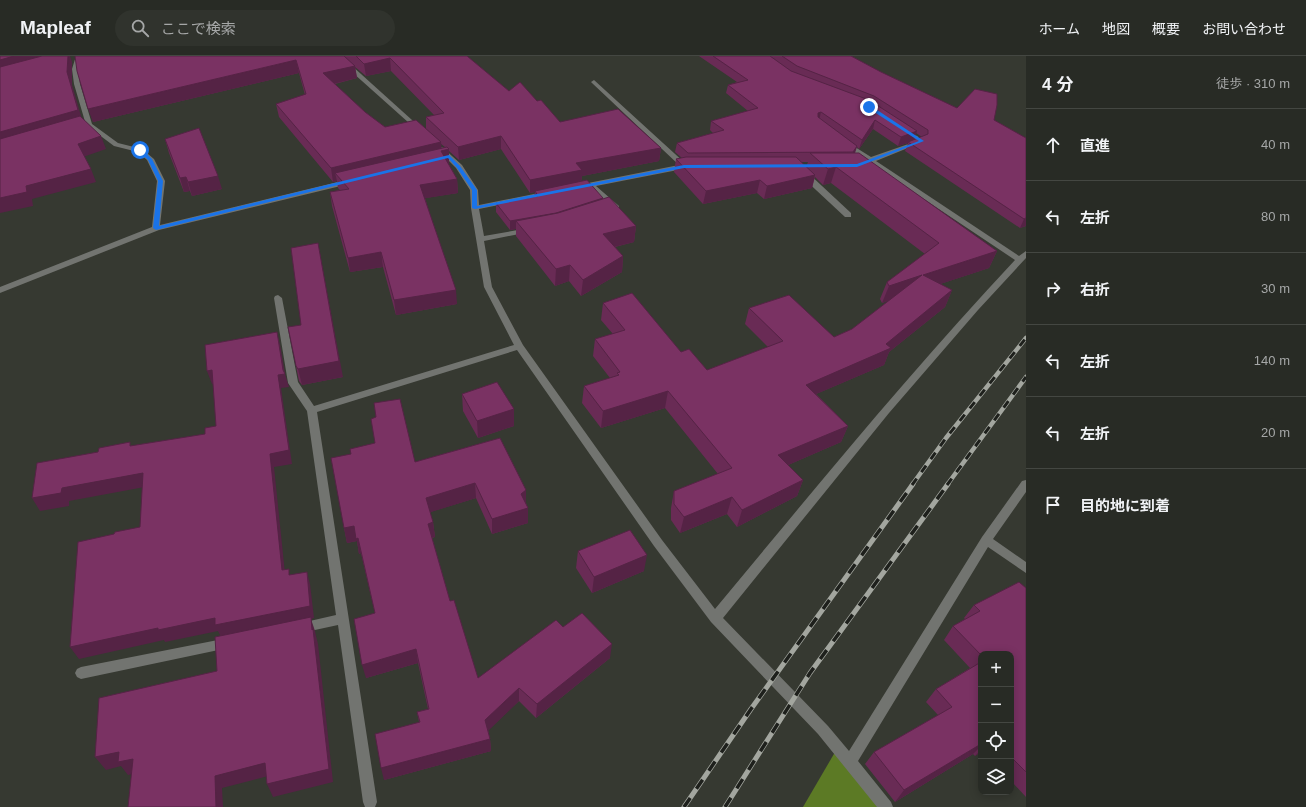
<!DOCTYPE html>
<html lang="ja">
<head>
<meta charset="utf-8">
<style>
	:root { --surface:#282b25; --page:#30332d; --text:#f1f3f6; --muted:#a5a7a7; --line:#444742 }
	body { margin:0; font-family:Helvetica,"Noto Sans JP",sans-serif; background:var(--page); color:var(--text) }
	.controls { position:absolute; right:12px; bottom:12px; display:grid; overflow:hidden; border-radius:8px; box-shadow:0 2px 10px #0003 }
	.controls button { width:36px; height:36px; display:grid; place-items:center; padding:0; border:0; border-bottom:1px solid var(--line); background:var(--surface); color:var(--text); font:20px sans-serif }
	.stop { position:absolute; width:12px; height:12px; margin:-9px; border:3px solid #1a73e8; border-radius:50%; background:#fff }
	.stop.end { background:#1a73e8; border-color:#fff; box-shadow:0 1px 4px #0008 }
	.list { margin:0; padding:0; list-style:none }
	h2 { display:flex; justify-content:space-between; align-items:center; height:52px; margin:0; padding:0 16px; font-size:17px }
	h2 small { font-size:13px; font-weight:400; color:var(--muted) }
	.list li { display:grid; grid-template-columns:26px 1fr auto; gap:12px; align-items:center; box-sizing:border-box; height:72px; padding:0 16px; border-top:1px solid var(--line) }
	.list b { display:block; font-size:15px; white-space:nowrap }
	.list em { font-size:13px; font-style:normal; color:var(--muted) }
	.icon { flex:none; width:22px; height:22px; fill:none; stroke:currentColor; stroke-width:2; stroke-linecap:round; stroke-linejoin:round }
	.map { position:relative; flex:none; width:1026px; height:751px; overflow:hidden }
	header { display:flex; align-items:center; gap:24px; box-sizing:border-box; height:56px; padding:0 20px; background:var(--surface); border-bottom:1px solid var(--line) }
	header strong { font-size:19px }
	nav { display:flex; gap:22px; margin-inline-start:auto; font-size:14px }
	.search { width:280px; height:36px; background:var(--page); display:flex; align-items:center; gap:10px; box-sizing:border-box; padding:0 14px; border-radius:22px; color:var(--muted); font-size:15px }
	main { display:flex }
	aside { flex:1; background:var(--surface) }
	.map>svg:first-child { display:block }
</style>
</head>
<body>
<header>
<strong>Mapleaf</strong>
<div class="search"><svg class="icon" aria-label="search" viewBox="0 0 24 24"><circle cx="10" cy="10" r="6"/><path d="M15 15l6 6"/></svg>ここで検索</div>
<nav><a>ホーム</a><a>地図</a><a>概要</a><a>お問い合わせ</a></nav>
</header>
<main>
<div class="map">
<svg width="1026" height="751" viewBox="0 0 1026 751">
	<rect width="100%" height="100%" fill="#363931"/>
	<path fill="#5c7a25" d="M838,691l50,60h-85z"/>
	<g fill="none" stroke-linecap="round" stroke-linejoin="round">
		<g fill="#727470" fill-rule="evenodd">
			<path d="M76,0l5,1 -3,12 2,15 12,40 26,19 24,6 12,10 11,22 -5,44 190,-46 4,2 -1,2 -194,47 -159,63v-6l152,-60 5,-46 -10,-21 -9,-8 -24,-6 -28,-21 -12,-41 -2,-15z"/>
			<path d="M334,0h7l81,73v2h-4z"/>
			<path d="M594,24l92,84 6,2 -4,2 -92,18 23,20v4h-6l-24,-23 -11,2 -4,-2 4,-2 101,-20 -87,-82 -1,-1z"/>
			<path d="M904,72l21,13 -49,20 143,95 7,-5v7l-48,52 -89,103 -166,205 105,108 21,25 133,-214 40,-56 4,-1v12l-33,47 33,23v11l-38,-26 -130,214 33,41 2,5h-16l-59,-73 -107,-112 -57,-76 -137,-196 -200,62 60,390 -2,5h-10l-2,-5 -25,-177 -37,8 -4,-1 -2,-4 2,-4 4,-1 35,-8 -29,-204 -19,-28 -14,-85 1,-2 3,-1 4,3 16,84 16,24 200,-61 -30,-58 -13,-79 -1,-18 -14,-22 -20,-20 6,-1 20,18 16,25 1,15 70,-14v4l-70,14 5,27 45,-8 4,2 -4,2 -45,9 8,46 31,58 139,195 53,69c98,-118 195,-237 300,-349l-145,-97 -12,4h-3v-4l10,-3 -23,-17 5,-1 24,15 46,-16 -15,-10 -1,-1z"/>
			<path d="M801,116h6l44,41v4h-6l-44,-41z"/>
			<path d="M228,582l4,1 2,4 -2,4 -4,1 -147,31 -4,-2 -2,-4 2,-4 4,-2z"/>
		</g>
		<defs>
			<g id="rail-far1">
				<path d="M912,429l34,-47 80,-100"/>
				<path d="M947,429l79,-108"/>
			</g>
			<g id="rail">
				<path d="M684,751l67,-98 162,-225"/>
				<path d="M725,751l85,-134 138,-189"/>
			</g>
		</defs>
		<use href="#rail-far1" stroke="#a3a69f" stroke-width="4.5"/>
		<use href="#rail" stroke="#a3a69f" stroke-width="5"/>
		<use href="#rail-far1" stroke="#1e201c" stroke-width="3" stroke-dasharray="8" stroke-linecap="butt"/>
		<use href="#rail" stroke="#1e201c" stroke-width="3.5" stroke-dasharray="11" stroke-linecap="butt"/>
	</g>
	<g fill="#692b55" fill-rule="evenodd">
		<path d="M75,0h392l42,35 28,10 23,21 101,26 -2,13 -77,15 -1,6 55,44 -2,16 -19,5 8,9 -1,16 -41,24 -12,-15 -14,5 -39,-50v-7l-6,1 -14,-18v-9l38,-7 1,-4 -5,1 -29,-44 -42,11 -10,-9v12h-1l9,16 1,14 -33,5 32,106 -61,11 -13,-48 -33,5 -18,-66 -2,-14 10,-2 -2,-2 -1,-7 -4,1 -54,-65 -3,-13 29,-9 -6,-22 -206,49zM355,11l11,9 25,-5 43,44 -8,2v12l-41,-2 -20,-15 -30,-28 22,-6zM441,88l4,3 -4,1z"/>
		<path d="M699,0h152l30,16 76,36 37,12 32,18v88l-6,2 -115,-77 3,-8 -10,3 -25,-17 -14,20 -2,-2 -2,6 142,98 -8,17 -49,16 12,6 -7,17 -56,45 -5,13 -68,29 32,32 -7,16 -53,23 15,15 -6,16 -60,31 -10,-13 -47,19 -9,-13v-12l3,-17 44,-17 -53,-66 -64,20 -19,-25 2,-17 26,-8 -17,-22 2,-17 18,-5 -12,-14 2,-17 78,49 26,18 61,-23 -23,-23 4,-16 85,29 18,-8 38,-29 -8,3 -2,-4 7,-17 38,-28 -94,-71 -8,2 -8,-8 -3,11 -48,11 -7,-6 -54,11 -29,-32 2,-13 6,-1 -7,-6 2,-9 36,-10 -3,-3 1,-9 37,-10 -22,-18 2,-8 9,-3zM916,77l6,4 -8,2zM801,106h7l-2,5z"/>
		<path d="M165,83l57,50 -30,7 -2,-5 -6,1 -15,-39z"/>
		<path d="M301,269l42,52 -41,8 -3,-4 -3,-15z"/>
		<path d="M462,338l52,15v17l-36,12 -15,-27z"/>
		<path d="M374,347l41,59 85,-24 28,70v15l-36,11 -16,-36 -46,14 3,10 2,15 -3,1 18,63 28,77 85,-51 47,31 -74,60 -17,-17 -31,29 2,9 1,12 -107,29 35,-58 -2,-10 11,-3 -10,-46 -52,15 9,-65 -14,-60 -2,1 -2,-13 -10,2 -3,-15 7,-74 24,-11 1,-26z"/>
		<path d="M578,495l66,20 -52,22 -16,-25z"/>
		<path d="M1026,532v209l-15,-16v-127h-30v98l-6,4 -2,-2 -78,48 -30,-38 9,-12 64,-37 -12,-13 10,-13 34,-21 -26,-28 9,-14 12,-7 -1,-1 10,-13z"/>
	</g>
	<g fill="#552345">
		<path d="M14,0h56l2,6v23l11,38 -83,24v-87z"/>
		<path d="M390,2l1,13 -25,5 -2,-12z"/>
		<path d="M296,4l3,13 -206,49 -5,-13z"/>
		<path d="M355,10l2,12 -32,8 -2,-13z"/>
		<path d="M821,56l-2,9 -4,1 3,-9z"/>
		<path d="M875,64l-2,9 -14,20 3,-9z"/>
		<path d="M917,75l-3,10 -6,1v1l-10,3 3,-9z"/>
		<path d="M101,80l5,13 -23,8 -5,-13z"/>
		<path d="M501,80v13l-42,11 -1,-13z"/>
		<path d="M441,86l1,8 7,-1v14l-7,2 -107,8 2,8 -4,1 -2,-14z"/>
		<path d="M857,90l-3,9 -1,-3z"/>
		<path d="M661,92l-2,13 -77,15 -1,7 -46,8v1l-5,1v-13l46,-17z"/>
		<path d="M836,111l-5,16 -8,2 5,-16z"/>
		<path d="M91,113l5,13 -64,17 1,7 -33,7v-15l26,-12z"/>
		<path d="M815,119l-3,13 -48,11 3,-13z"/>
		<path d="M218,120l4,13 -30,7 -4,-14z"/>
		<path d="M186,121l4,14 -6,1 -4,-14z"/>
		<path d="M457,123l1,14 -37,6 -1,-14z"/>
		<path d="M760,124l-3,13 -54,11 3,-13z"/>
		<path d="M603,142l-1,9 -86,14v8l-6,1v-9z"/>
		<path d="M1026,162v8l-6,2 4,-9z"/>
		<path d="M636,170l-2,16 -32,8 1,-16z"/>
		<path d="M318,187l25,134 -41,8 -4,-16z"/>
		<path d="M997,195l-8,17 -73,24 7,-17z"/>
		<path d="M381,196l2,15 -33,5 -2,-14z"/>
		<path d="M623,200l-1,16 -41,24 2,-16z"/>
		<path d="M570,209l-1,16 -14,5 1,-17z"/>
		<path d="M922,219l-7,17 -33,11 7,-17z"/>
		<path d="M456,234l1,14 -61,11 -2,-15z"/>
		<path d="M952,234l-7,17 -56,45 -5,13 -84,36 6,-16 80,-41z"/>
		<path d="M277,276l3,13 5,29 4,13 -8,1 11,76 -18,3 12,116 -4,-13 -12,-116 8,-79 5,-5z"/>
		<path d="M212,314l5,13 -5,1 -5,-13z"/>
		<path d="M668,335l-3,17 -64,20 2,-17z"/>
		<path d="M514,353v17l-36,12 -1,-17z"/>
		<path d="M848,370l-7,16 -69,30 6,-17z"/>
		<path d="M143,417l7,13 -81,15v5l-29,5 -8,-13 30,-10z"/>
		<path d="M803,424l-6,16 -60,31 5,-17z"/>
		<path d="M475,427l1,15 -48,15 -2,-15z"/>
		<path d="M526,434v15l-5,-11z"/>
		<path d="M732,441l-5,17 -47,19 4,-16z"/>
		<path d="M528,452v15l-36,11v-15z"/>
		<path d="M433,466l2,15 -5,1 -2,-14z"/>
		<path d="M354,470l4,12 3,15 -2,1 -2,-13 -10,2 -3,-15z"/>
		<path d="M647,499l-3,16 -52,22 2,-16z"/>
		<path d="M307,516l3,12 4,34 -3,1 4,12 1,5 2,8 15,138 -60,15 -6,-13 62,-15 -108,-132 -3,-6 -53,11 -1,-2 -85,19 -9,-12z"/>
		<path d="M612,588l-2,14 -74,60 1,-14z"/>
		<path d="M416,593l2,14 -52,15 -4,-13z"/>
		<path d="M519,632v13l-33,32 -1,-13z"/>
		<path d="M490,683l1,12 -107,29 -3,-12z"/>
		<path d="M981,688v2l-8,8 -78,48 9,-12z"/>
		<path d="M981,694v2l-6,4z"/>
		<path d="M119,696l14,7 9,13 -14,3 -7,-9 -15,4 -11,-13z"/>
		<path d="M265,707l7,12 -50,13 1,19h-7l-1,-31z"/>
	</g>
	<g fill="#7a3263" stroke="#552345">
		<path d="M0,0h14l-14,4z"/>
		<path d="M42,0h26l-1,16 11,38 -78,22v-65z"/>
		<path d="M75,0h269l11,10 -32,7 42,39 20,15 31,-7 25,22 -110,26 -55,-64 30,-10 -10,-34 -208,49 -11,-38z"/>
		<path d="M356,0h111l42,35 11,-9 17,19 4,-1 19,22 58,-13 43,39 -85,15 6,7 -52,10 -29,-44 -43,11 -32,-30 18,-4 -54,-55 -26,6z"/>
		<path d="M713,0h57l21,15 78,29 48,31 -16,6 -26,-17 -13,20 -41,-28 -3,1v4l39,29 -4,6 -165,1 -11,-10 47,-13 -13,-9 47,-13 -30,-23 20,-5z"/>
		<path d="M782,0h69l30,16 76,36 18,-19 22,5v11l-3,15 32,18v80l-2,1 -116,-77 20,-8v-4l-54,-34 -77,-30z"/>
		<path d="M80,60l21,20 -23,8 13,25 -65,17 1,6 -27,6v-59z"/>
		<path d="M199,72l19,48 -30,6 -2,-5 -6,1 -15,-39z"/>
		<path d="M447,91l2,2 -8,2 16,28 -37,6 36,105 -62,10 -13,-48 -33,6 -18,-66 19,-3 -14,-16z"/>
		<path d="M810,97h49l138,98 -74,24 29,15 -66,54 5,4 -85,37 42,41 -70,29 25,25 -61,30 -10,-13 -48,20 -10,-13v-13l58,-23 -64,-77 -65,20 -19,-25 35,-11 -2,-2 3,-1 -25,-33 30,-9 -22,-27 29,-10 49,59 8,-3 18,21 76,-29 -34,-33 40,-13 45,42 18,-8 70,-54 -33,11 -2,-4 52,-39 -103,-76 -8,2z"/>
		<path d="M686,101h110l19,18 -48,11 -7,-6 -54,11 -30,-32z"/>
		<path d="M587,124l16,18 -47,15 -46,8 -14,-18 42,-7 -3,-5z"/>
		<path d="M609,141l27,29 -33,8 20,22 -40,24 -13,-15 -14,4 -40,-48 42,-8z"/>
		<path d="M318,187l21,118 -41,8 -2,-3 -8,-39 13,-2 -10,-77z"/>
		<path d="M277,276l6,38 2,4 -7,1 11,75 -19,4 12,116 7,-1v6l18,-3 3,34 -95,19v-7l-57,12v-2l-88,19 8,-105 36,-8 1,-2 25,-5 3,-54 -81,15 -1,5 -29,5 5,-35 61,-11 1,-4 31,-6v4l75,-12v-6l11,-2 -4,-56 -5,1 -2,-26z"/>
		<path d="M497,326l17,27 -37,12 -15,-27z"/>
		<path d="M400,343l15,63 85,-24 26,52 -5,4 7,14 -36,11 -17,-36 -49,15 7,24 -5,2 22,77 4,-1 24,78 78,-58 7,7 19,-14 30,31 -75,60 -18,-16 -34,32 5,19 -109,29 -6,-34 45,-12 -3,-10 12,-3 -13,-60 -54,16 -8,-46 21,-6 -17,-75 -2,1 -2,-13 -10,2 -13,-70 20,-4 -1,-5 25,-6 -4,-24 5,-2 -2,-14z"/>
		<path d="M630,474l17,25 -53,22 -16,-26z"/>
		<path d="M1019,526l7,6v184l-15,-15v-103h-30v1l-28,-29 27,-15 -6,-6z"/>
		<path d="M311,561l1,13 1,-1 16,140 -62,15 -2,-21 -50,13 1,31h-88l5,-48 -15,3 1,-10 -24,5 4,-59 118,-27 -2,-34z"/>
		<path d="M981,606v82l-77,46 -30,-38 78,-45 -16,-18z"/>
	</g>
	<path fill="#1a73e8" d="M868,50h3l53,35 -67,26 -173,1 -209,41 -3,-1v-18l-15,-22 -9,-10 -292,72 -3,-2 5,-47 -10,-21 -10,-10 4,-1 10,10 11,22 -4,45 290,-71 11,11 17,24v16l207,-41 173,-1 62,-23 -51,-33z"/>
</svg>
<div class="controls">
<button>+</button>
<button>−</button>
<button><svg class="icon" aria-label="locate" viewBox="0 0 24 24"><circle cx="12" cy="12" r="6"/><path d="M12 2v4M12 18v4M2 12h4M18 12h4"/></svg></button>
<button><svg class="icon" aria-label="layers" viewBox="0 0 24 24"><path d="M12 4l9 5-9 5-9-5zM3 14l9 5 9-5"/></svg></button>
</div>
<div class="stop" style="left:140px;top:94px"></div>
<div class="stop end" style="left:869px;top:51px"></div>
</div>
<aside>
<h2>4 分<small>徒歩 · 310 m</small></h2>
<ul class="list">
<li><svg class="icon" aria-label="ahead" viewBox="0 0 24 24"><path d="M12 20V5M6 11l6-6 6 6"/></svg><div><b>直進</b></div><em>40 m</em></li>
<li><svg class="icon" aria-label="left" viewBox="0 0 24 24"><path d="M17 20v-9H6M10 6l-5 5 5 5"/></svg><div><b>左折</b></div><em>80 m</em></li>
<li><svg class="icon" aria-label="right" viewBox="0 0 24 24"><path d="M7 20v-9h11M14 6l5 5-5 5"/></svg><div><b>右折</b></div><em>30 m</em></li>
<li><svg class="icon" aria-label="left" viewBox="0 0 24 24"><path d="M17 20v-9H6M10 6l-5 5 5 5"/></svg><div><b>左折</b></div><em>140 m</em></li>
<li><svg class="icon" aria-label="left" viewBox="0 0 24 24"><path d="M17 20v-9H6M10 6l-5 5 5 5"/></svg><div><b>左折</b></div><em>20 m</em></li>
<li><svg class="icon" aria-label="arrive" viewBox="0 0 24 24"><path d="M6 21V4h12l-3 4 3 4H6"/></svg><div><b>目的地に到着</b></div></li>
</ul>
</aside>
</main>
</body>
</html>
